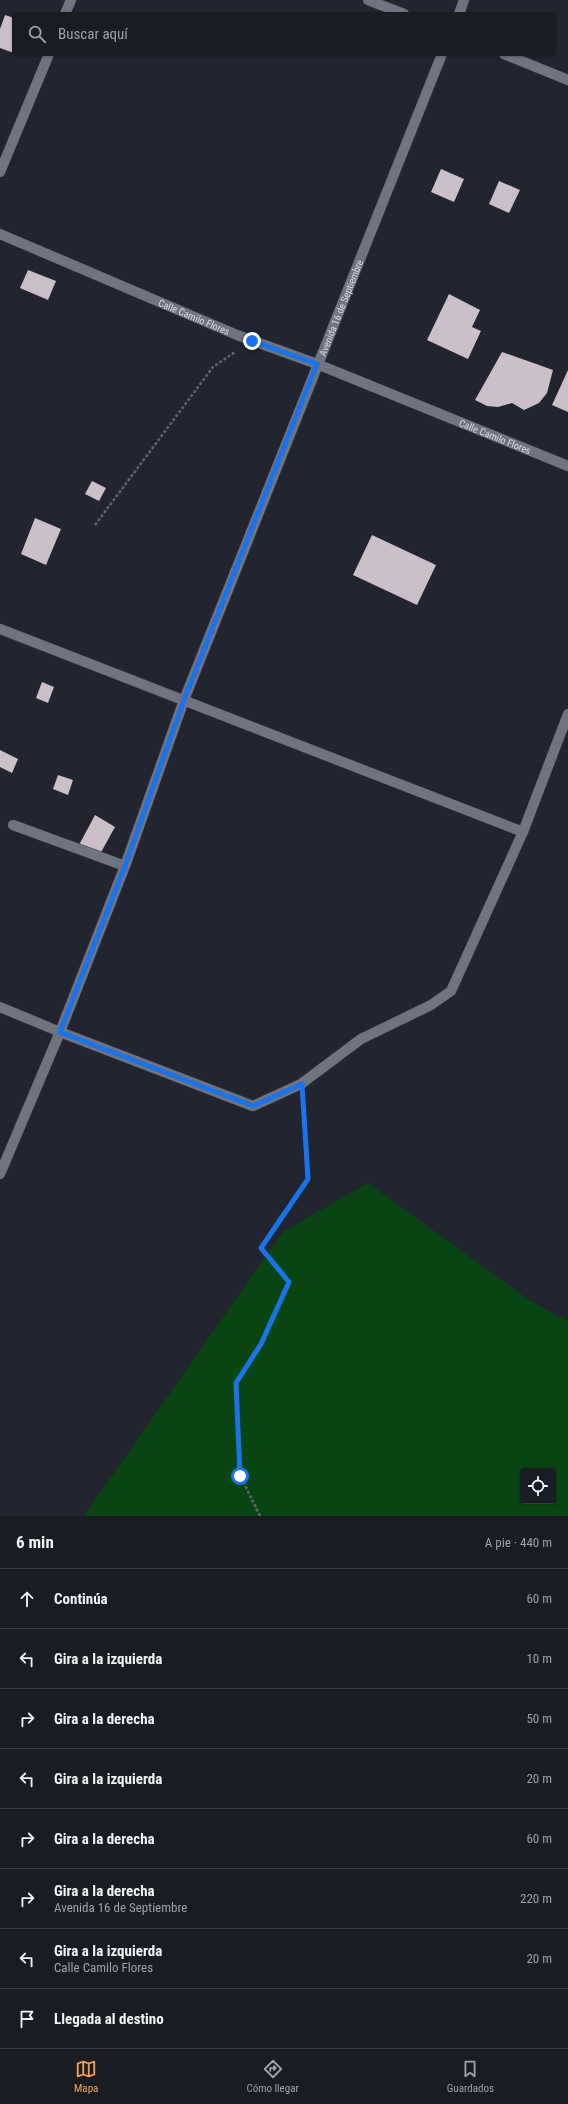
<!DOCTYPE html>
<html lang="es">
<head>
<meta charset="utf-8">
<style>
	:root { --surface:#1a1c23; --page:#272930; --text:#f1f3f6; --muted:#9fa1a6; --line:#383a41; --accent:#fc9e52 }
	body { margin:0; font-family:"Roboto Condensed",sans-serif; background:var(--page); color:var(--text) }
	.controls { position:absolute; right:12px; bottom:12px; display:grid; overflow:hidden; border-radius:4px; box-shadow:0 1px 3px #0004 }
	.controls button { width:36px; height:36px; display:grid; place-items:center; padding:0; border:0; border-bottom:1px solid var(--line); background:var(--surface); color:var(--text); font:20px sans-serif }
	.stop { position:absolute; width:12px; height:12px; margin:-9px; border:3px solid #1a73e8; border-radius:50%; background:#fff }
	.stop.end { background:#1a73e8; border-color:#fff; box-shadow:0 1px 4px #0008 }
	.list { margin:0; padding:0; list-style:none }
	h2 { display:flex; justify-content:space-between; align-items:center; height:52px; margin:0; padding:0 16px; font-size:17px }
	h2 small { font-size:13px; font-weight:400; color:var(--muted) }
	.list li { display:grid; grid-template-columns:26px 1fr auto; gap:12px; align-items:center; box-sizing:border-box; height:60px; padding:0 16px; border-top:1px solid var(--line) }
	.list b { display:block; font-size:15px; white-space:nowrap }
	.list p { margin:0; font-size:13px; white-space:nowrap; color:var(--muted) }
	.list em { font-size:13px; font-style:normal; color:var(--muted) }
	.icon { flex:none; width:22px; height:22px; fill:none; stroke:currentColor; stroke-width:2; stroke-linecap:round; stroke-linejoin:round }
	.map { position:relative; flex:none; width:568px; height:1516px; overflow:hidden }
	.search { position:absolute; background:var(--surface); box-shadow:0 1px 3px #0004; left:12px; right:12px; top:12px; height:44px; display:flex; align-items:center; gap:10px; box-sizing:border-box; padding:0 14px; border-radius:4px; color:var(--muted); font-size:15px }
	.sheet { height:532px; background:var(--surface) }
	nav { display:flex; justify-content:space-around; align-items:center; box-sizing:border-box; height:56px; border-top:1px solid var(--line); background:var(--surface); font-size:11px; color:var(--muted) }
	nav a { display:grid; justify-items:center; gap:2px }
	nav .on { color:var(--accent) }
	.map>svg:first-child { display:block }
</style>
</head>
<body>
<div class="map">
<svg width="568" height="1516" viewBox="0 0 568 1516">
	<rect width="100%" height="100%" fill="#22252f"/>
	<path fill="#094513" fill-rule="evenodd" d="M368,1183l161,117 39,22v194h-484l199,-284zM523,1471h30v30h-30z"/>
	<g fill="#cbbfc9">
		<path d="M5,15l9,3v35l-14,-5v-19z"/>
		<path d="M441,169l23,10 -10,23 -23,-10z"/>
		<path d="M499,181l21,9 -11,23 -20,-9z"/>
		<path d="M28,270l28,11 -8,19 -28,-12z"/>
		<path d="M449,294l31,16 -8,17 9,4 -13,28 -41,-19z"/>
		<path d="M502,352l51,18 -6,23 -8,10 -15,7 -12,-7 -14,4 -11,-1 -12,-6z"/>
		<path d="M568,370v42l-16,-7z"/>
		<path d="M92,481l14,7 -7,13 -14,-7z"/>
		<path d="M35,518l26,11 -15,36 -25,-11z"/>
		<path d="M372,535l64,30 -19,40 -64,-30z"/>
		<path d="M42,682l12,5 -6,16 -12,-5z"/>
		<path d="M0,750l18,9 -6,14 -12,-6z"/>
		<path d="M58,775l15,5 -5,15 -15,-6z"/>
		<path d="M95,815l20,12 -16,29 -20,-11z"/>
	</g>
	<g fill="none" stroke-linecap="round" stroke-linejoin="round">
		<defs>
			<g id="minor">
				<path d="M368,0l36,14"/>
				<path d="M65,14l6,-14"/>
				<path d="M459,14l5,-14"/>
				<path d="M504,54l64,26"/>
				<path d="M0,172l49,-118"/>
				<path id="s1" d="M0,234l237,101 80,29 251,102"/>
				<path d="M0,629l523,203"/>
				<path d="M13,825l112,41"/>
				<path d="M0,1007l60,25 193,74 48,-22 60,-45 70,-34 20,-14 72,-159 45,-118"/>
				<path id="s2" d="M0,1174l60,-142 65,-166 59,-166 258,-646"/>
			</g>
		</defs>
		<use href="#minor" stroke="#3c3f47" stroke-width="11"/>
		<g stroke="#62656e" stroke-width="2.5" stroke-dasharray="3 2" stroke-linecap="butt">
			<path d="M95,525l118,-158 22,-15"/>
			<path d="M260,1516l-20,-41 -4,-92 25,-39 28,-62 -28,-35 47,-68 -5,-78"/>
		</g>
		<use href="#minor" stroke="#707481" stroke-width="10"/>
	</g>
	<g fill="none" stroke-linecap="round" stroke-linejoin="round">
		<path stroke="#1a73e8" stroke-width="5" d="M240,1476l-4,-93 25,-39 28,-62 -28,-34 47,-69 -6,-95 -49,22 -193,-74 65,-166 59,-166 133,-336 -65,-23"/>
	</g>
	<g text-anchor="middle" stroke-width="4" stroke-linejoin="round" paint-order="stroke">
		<g font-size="10" fill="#d7d9e0" stroke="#22252f">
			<text dy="4" stroke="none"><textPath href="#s2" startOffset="931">Avenida 16 de Septiembre</textPath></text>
			<text dy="4" stroke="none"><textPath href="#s1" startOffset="211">Calle Camilo Flores</textPath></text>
			<text dy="4" stroke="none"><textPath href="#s1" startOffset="535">Calle Camilo Flores</textPath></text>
		</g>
	</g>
</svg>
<div class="controls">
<button><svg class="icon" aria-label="locate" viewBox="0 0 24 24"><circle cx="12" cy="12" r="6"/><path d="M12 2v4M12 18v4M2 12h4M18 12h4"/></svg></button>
</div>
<div class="stop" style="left:240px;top:1476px"></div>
<div class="stop end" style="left:252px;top:341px"></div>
<div class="search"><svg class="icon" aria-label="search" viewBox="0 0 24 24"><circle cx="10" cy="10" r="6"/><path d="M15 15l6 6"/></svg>Buscar aquí</div>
</div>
<section class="sheet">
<h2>6 min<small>A pie · 440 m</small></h2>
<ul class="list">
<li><svg class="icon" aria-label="ahead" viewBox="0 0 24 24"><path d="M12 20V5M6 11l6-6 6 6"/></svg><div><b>Continúa</b></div><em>60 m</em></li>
<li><svg class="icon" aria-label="left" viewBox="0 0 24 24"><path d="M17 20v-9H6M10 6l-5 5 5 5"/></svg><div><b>Gira a la izquierda</b></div><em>10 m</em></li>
<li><svg class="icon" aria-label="right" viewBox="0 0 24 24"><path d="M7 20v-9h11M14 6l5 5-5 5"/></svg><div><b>Gira a la derecha</b></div><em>50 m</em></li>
<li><svg class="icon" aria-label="left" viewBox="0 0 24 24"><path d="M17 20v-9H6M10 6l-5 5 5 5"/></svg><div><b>Gira a la izquierda</b></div><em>20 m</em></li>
<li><svg class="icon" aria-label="right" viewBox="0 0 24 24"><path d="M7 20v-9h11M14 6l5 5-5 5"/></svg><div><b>Gira a la derecha</b></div><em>60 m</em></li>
<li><svg class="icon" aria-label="right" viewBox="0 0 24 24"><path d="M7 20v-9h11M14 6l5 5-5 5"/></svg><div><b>Gira a la derecha</b><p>Avenida 16 de Septiembre</p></div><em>220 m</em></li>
<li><svg class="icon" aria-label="left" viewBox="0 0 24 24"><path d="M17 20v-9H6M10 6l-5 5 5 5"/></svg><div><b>Gira a la izquierda</b><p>Calle Camilo Flores</p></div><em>20 m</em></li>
<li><svg class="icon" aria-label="arrive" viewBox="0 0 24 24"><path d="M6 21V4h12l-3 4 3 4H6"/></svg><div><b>Llegada al destino</b></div></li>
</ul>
</section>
<nav>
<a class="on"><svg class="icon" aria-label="map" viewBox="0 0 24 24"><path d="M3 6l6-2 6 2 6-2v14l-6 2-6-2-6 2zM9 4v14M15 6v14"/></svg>Mapa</a>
<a><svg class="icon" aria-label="directions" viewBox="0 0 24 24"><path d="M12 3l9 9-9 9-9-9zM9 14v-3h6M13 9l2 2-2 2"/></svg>Cómo llegar</a>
<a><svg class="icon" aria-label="saved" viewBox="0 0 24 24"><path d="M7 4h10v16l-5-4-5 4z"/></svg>Guardados</a>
</nav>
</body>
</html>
